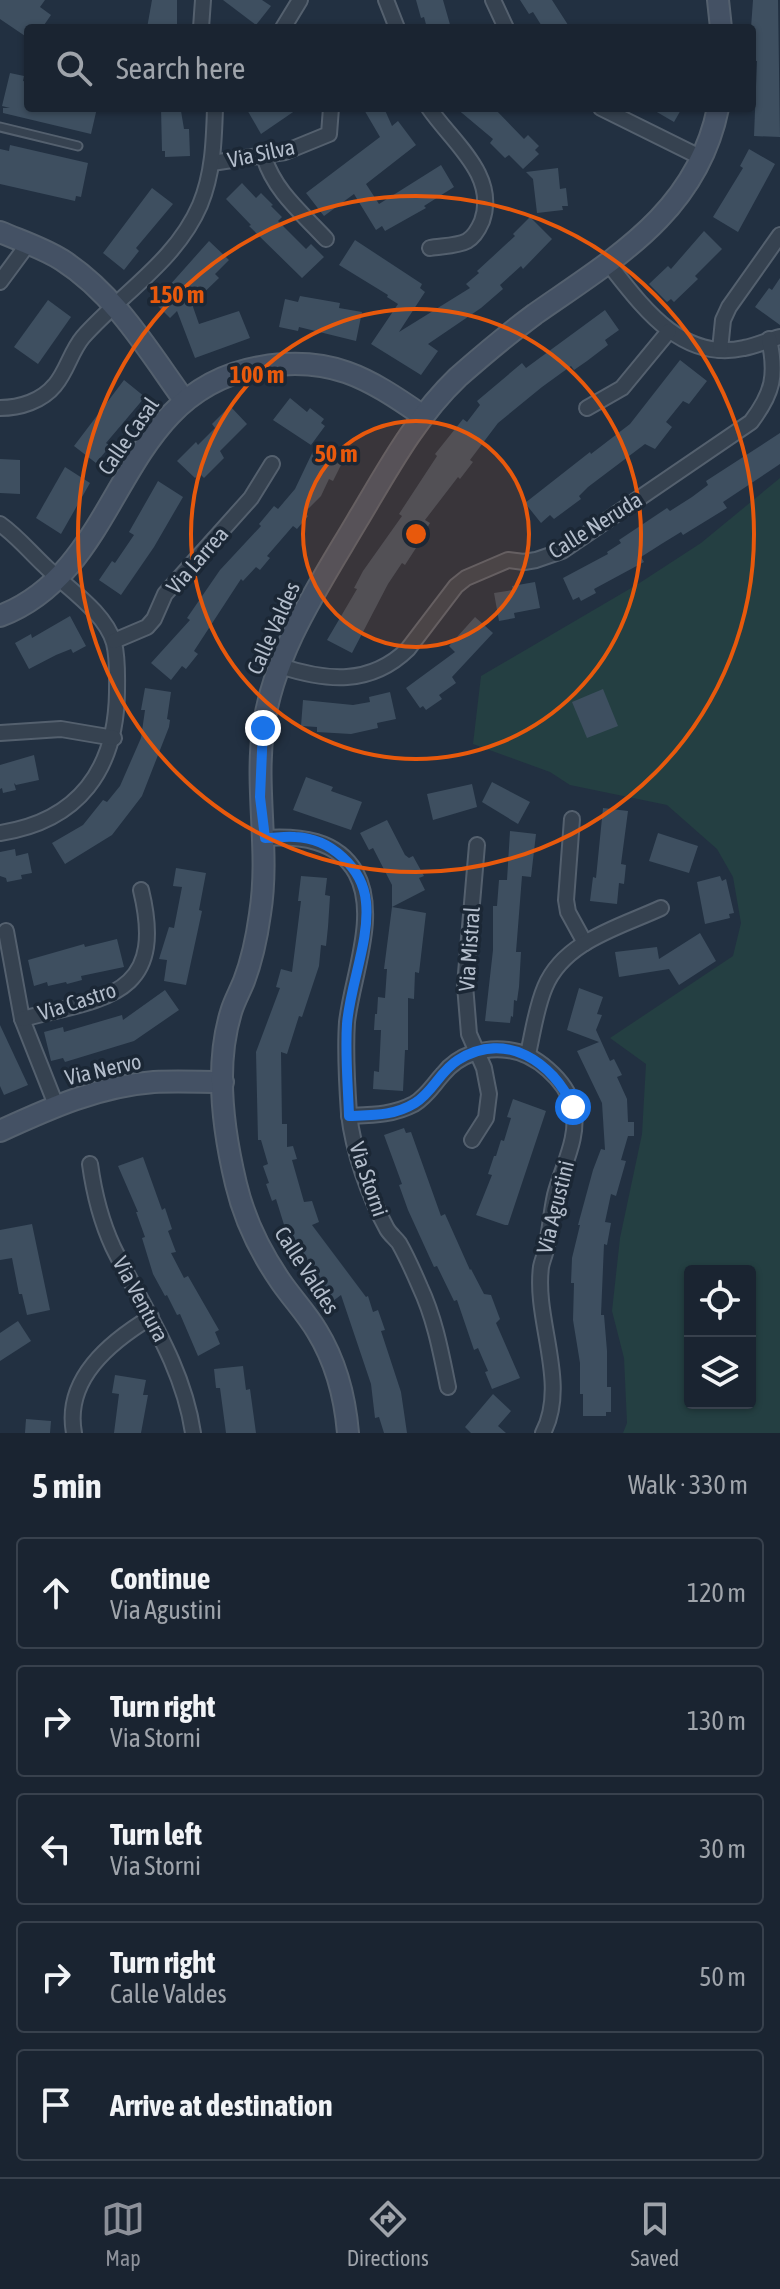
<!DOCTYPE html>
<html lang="en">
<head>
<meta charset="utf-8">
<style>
	:root { --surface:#1a2431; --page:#232c39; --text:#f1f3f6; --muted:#9fa4ab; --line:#38414d; --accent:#8c9099 }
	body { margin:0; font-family:"Asap Condensed",sans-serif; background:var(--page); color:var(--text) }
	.controls { position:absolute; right:24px; bottom:24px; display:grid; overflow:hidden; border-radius:8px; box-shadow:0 2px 6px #0004 }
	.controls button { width:72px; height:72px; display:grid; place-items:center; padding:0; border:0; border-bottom:2px solid var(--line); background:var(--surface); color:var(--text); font:40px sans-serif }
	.stop { position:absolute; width:24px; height:24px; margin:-18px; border:6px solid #1a73e8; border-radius:50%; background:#fff }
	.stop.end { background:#1a73e8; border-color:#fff; box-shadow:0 2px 8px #0008 }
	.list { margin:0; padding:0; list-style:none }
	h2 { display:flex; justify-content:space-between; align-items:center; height:104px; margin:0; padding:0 32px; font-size:34px }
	h2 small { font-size:26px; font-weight:400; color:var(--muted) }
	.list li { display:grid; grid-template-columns:52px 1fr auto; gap:24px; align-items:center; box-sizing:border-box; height:112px; margin:0 16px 16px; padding:0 16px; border:2px solid var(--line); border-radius:8px }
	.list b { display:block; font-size:30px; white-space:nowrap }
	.list p { margin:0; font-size:26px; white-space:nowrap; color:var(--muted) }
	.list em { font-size:26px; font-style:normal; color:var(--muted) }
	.icon { flex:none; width:44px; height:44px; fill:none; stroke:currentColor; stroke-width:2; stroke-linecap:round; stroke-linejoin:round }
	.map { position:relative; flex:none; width:780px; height:1433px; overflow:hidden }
	.search { position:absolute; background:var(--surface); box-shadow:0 2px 6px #0004; left:24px; right:24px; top:24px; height:88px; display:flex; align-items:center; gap:20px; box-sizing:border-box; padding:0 28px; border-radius:8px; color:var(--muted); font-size:30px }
	.sheet { height:744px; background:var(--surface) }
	nav { display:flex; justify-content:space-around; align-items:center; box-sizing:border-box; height:112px; border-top:2px solid var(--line); background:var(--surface); font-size:22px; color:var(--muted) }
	nav a { display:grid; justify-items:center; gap:4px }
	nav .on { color:var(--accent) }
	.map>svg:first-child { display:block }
</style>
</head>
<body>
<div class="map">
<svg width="780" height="1433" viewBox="0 0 780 1433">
	<rect width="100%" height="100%" fill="#223041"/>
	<path fill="#243f42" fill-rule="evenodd" d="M780,478v955h-157l4,-10 -3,-65 -12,-47 8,-73 22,-104 4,-70 -36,-26 123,-82 8,-33 -8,-46 -16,-28 -50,-44 -97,-20 -20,-13 -77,-28 8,-68 157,-92 63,-41zM690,1271h60v132h-60z"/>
	<g fill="#3e4f60">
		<path d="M0,0h45l-5,7 11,8 -9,13h-14v10l-28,-19z"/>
		<path d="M152,0h25v28h-30z"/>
		<path d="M223,0h39l9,6 -15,19z"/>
		<path d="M416,0h27l8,28h-24l-3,-11 -3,1z"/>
		<path d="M520,0h32l18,28h-27l-10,-16 -4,2z"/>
		<path d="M753,0h25l2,137 -26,-1 3,-75h-3l-3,-33z"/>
		<path d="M10,73l14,3 -1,5 5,1v26h69l-6,26 -88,-21v-5h7l-8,-2z"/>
		<path d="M161,108h15v3h5l3,18h5l1,27 -25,1v-6h-3z"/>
		<path d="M246,108h53l-38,26z"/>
		<path d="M363,108h21l8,18 6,-5 18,24 -50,39 13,20 62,-39 13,22 -30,19 2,2 -41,23 -3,-5 -6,4 -22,-36 -30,22 -18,-23 74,-56z"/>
		<path d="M456,108h38l30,31 4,-4 11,11 -4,4 4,4 -16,15 -14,-14 -4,3 -15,-15 3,-4z"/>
		<path d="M650,108h32l-8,14z"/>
		<path d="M10,145l78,18 -7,34 -5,-1 -1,5 -75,-17v-35l9,2z"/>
		<path d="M749,149l26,15 -37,68 -25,-15 30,-49 -3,-2z"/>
		<path d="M558,168l2,21 6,-1 2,18h-6l1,4 -26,3 -4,-34 -7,-7z"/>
		<path d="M242,183l14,15 5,-5 12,12 -2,1 11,11 -4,4 28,28 5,-5 13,13 -22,21 -53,-52 2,-1 -25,-26z"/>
		<path d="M152,188l21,16 -37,44 3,3 -15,19 -21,-17z"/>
		<path d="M530,217l22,22 -29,30 -2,-3 -21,19 3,4 -22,19 -53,36 10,7 -17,24 -50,-31 27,-40 -11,-7 1,-2 -49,-30 16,-25 67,44 -2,4 5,4 -26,40 71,-44 -4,-4 13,-11 -2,-2 38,-35 -2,-2z"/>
		<path d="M704,231l18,18 -27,27 3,3 -24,23 -3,-3 -4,3 -18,-18 19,-18 3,3z"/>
		<path d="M209,241l20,19 -14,14 4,4 -27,26 7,20 40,-13 11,27 -55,20 -18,-47 -7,7 -19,-19 15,-16 3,3z"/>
		<path d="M780,278v47l-25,-18 14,-19 3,2z"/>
		<path d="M300,296l40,7 -1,5 23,4 -6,29 -57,-14 -1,4 -19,-4 6,-28 13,3z"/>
		<path d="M48,300l23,17 -33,47 -24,-17z"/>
		<path d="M605,310l14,20 -14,10 3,5 -21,16 -13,9 -3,-4 -29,21 -44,36 -28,37 3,2 -13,17 -2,-2 -33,43 5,3 -14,25 -11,17 -3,-2 -14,21 -36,69 -25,-13 30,-51 -3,-1 9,-17 39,-55 -3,-2 38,-58 -2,-2 28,-35 4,3 13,-17 -3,-4 45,-38 4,5z"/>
		<path d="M680,360l27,21 -18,23 -6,-3 -17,21 6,5 -17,22 -10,-5 -57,43 -9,9 2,3 -27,20 -4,-4 -9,8 -16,-20 65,-51 1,2 39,-30z"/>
		<path d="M124,380l21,17 -39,46 4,3 -14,17 -22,-17z"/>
		<path d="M290,398l17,14 3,-4 14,11 -3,4 4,3 -14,19 -38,-25z"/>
		<path d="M230,406l17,18 -27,27 4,7 -20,20 -4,-4 -5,4 -18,-17 19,-19 2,3 17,-17 -3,-4z"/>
		<path d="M780,433v31l-57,38 4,6 -44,27 -2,-3 -18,11 -22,14 3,5 -50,27 2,4 -15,8 -2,-4 -6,3 -10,-22 45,-24 -1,-2 14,-9 -2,-3 48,-32 3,3 22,-14 16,-12 -2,-4z"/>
		<path d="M315,447l24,12 -2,4 4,2 -8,16 -4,-2 -8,17 -17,17 4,3 -11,13 -4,-3 -26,30 3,2 -10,12 -4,-3 -13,14 -2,-2 -47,72 4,3 -12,15 -4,-3 -11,14 -20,-17 39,-43 -3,-2 33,-48 41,-44 -2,-2 15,-18 4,3 17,-20z"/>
		<path d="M0,459l20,1v34l-20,-1z"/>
		<path d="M65,467l25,16 -29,51 -25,-16z"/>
		<path d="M158,481l25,16 -29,50 -33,48 -22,-15 13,-19 3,2 19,-28 -5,-3z"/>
		<path d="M535,582l5,26 -26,5 1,5 -16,3 -5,-28 19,-3 -1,-4z"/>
		<path d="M70,616l16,30 -13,7 -2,-4 -15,6 -27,14 -14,-26 16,-9 1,4z"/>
		<path d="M475,617l18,16 -41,44 4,6 -17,12 3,4 -16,11 -3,-4 -3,2 -14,-20 49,-36 -6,-6z"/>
		<path d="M145,688l26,4 -4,27 3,1 -1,7 -27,69 -30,39 -47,29 -13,-21 31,-18 20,-25 4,2 13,-16 21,-48 4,-28h-4z"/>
		<path d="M603,689l15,37 -31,12 -15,-36z"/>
		<path d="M390,692l6,27 -19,4 1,5 -27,6 -34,-2v-5l-16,-1 2,-26 50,5 17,-3 -1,-5z"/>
		<path d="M34,755l5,25 -23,5 -2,-2 2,7 -13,3 -1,-5 -2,1v-24z"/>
		<path d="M306,777l27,10 -2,4 31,11 -11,28 -58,-20z"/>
		<path d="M492,782l38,20 -12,22 -36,-22z"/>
		<path d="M472,784l5,23 -44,13 -6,-26z"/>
		<path d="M603,808l25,3 -7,53 5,1 -2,19 -5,-1 -2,21 -27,-3 3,-24 3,1z"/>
		<path d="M387,820l18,35 4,3 4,-2 11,20 -5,2 6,12 -33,17v-22l-19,-37 -4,2 -9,-17z"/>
		<path d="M510,831l26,3 -5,43 -9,-1 -6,76h5l-2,35 -2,14 -3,-1 -1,17 -2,-1 -1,7 -25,-2 8,-71v-44h4l2,-26h8z"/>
		<path d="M658,833l40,13 -9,27 -40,-12z"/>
		<path d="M15,849l1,7 12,-3 4,20 -11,2 1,4 -15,3 -1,-4 -6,-2v-24z"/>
		<path d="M176,868l30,5 -7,37 3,1 -16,74 -22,-4 3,-21 -8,-1 10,-32 5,1 8,-41 -9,-1z"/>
		<path d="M301,876l26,2 -2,17 5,1 -2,31 -2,19 -5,-1 -2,21 -17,51 -3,-1 -12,38 -6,-2 1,72h5v23l6,-1 4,13 -5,1 12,42 8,-1 7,21 -7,3 54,72 2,-1 5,16 5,-2 7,20 -4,1 20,61 6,41h-23l-5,-16 -4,1 -4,-34 -30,-89 -8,6 -43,-57 -14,-45 -4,2 -6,-17 3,-1 -6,-17 5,-2 -7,-24h-3l-2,-88 24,-64 -4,-1 5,-18 11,3 9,-71h-3z"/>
		<path d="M720,876l2,5 4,-2 8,34 -5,1 1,4 -25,6 -8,-42z"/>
		<path d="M392,907l34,6 -7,60 -4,-1 -1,27 -6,-1v52h-3l-2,41 -30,-2 1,-18 5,1 2,-42h-7l1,-16h2l1,-17 7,1 2,-29h-3z"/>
		<path d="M700,933l16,28 -37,24 -10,-16 -50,8 -4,-25 42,-5 2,12z"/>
		<path d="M117,939l7,28 -43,9 1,4 -15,4 -1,-2 -18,4 -1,-4 -13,4 -6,-26 56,-16 1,3z"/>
		<path d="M579,988l24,9 -6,17 5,1 -6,15 14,31 4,-2 8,16 -5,2 10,22 1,23h6v14h-6l-7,24 5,1 -10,35 -5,-2 -6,28 6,1 -4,22 -3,-1 -3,71h3l3,36v36h4v25h-5v4h-23v-22h-3v-31l-7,-43 1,-37h-3l1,-25 8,-33h-2l15,-55 8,-21 4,1 -3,-47 -25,-52 22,-9 -32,-12z"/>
		<path d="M165,990l14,20 -45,31 -69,21 -2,-4 -12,3 -7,-29 19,-5 1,5 58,-17 1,5z"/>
		<path d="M0,1025l28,60 -24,10 -4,-9z"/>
		<path d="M513,1099l33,12 -38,114h-3l-29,-10 16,-40 -4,-1 6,-18h2l5,-16 3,1 7,-23 -4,-1z"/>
		<path d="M404,1128l2,5 5,-1 30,84 4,-2 25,56 1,-1 13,25 7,1 9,24 -4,4 24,55 -28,11 -7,-17 3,-1 -10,-23 -4,2 -17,-50 -3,1 -17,-35 -3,1 -26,-57 -9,-25 3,-1 -18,-49z"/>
		<path d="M143,1157l19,53 3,-2 7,21 -4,2 8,21 -5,1 13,25 4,-2 31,54 -4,2 5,12 -22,12 -18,-42 -3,1 -10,-20 -2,1 -12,-22 -11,-36 3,-1 -9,-25h2l-20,-46z"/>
		<path d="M32,1224l18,86 -23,5 -5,-21h-3l-7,-36 -12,2v-30z"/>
		<path d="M18,1321l13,20 -31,20v-28z"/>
		<path d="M243,1366l3,24 4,-1 6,44h-30l-6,-45h-4l-2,-19z"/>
		<path d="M115,1375l31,5 -3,15h5l-7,38h-27l5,-39 -7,-1z"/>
		<path d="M493,1394l18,17 -13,15 8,7h-35l-6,-6z"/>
		<path d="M26,1419l25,2 -1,12h-25z"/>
	</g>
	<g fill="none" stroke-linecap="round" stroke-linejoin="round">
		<defs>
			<path id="lane" d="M0,127l78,19"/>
			<g id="street">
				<path d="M386,0l11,28"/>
				<path d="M493,0l13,28"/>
				<path d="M201,28l2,-28"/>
				<path d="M283,28l17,-28"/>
				<path d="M429,108c23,34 69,67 53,113 -3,7 -8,16 -15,20 -9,5 -26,5 -37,7"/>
				<path d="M601,108l101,50"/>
				<path d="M264,157c11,35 38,56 62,82"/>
				<path d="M212,163l73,-11 44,-18 2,-26"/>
				<path d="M608,263c34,43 73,99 136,85 12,-2 24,-8 36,-11"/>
				<path d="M0,282l28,-38"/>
				<path d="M720,350l3,-30 6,-13 51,-72"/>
				<path d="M0,408c20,0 42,-7 55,-23 12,-14 16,-34 28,-48 39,-44 93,-76 117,-132 13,-31 14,-64 15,-97"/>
				<path d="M587,408l35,-20 47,-57"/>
				<path d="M0,524c17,12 30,28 45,42 22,22 60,46 69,77 4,16 3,34 3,49 -1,77 -38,129 -117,141"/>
				<path d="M114,641l33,-14 7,-8 11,-25 86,-96 21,-34"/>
				<path d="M280,666c46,15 90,20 128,-17l48,-63 10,-8 42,-18 16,2 12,-2 26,-9 189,-129c22,-29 26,-47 18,-83"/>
				<path d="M0,733l61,-4 53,9"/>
				<path d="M572,819l-6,81 2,12 17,31"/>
				<path d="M265,838c34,-2 72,1 91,35 23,42 -4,104 -9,149 -2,29 0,63 2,92 4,37 20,82 38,115 3,5 8,9 12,14 8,14 15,30 21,44 15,32 21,66 28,100"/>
				<path d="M6,931l16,88 34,86"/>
				<path d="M22,1019c83,-21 145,-22 119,-129"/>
				<path d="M528,1054c5,-22 8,-46 17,-67 19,-46 75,-60 116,-79"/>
				<path d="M349,1116c24,-1 44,-1 65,-12 13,-8 19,-19 29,-30 16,-20 41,-27 65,-24 27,3 58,30 65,57 7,30 -11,60 -18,88 -4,18 -5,36 -9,54 -1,6 -4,12 -5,18 -7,54 28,116 2,166"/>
				<path d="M472,1140l14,-22 3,-24 -5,-26 -15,-34 -4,-49 12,-140"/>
				<path d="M90,1164c4,29 11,57 23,83 30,61 70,117 80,186"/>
				<path d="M74,1433c-10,-54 36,-91 77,-116"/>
			</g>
			<g id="secondary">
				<path d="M718,0l3,28"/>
				<path d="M0,232c21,9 43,16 62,28 53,34 86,90 122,140"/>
				<path d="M0,616c126,-48 114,-224 260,-249 70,-12 107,10 163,49"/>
				<path d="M0,1131c50,-23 99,-45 154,-49 23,-1 46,0 69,0"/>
				<path d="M348,1433c-3,-36 -12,-71 -31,-102 -10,-17 -25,-33 -36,-49 -20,-29 -37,-64 -45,-98 -13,-54 -22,-120 -4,-175 3,-9 8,-18 12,-28 8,-21 13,-45 16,-67 10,-62 -5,-122 3,-184 10,-77 55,-143 94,-209 30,-50 58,-103 101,-144 25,-22 50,-43 77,-63 80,-56 162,-102 183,-206"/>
			</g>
		</defs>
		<use href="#lane" stroke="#54606e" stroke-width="11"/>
		<use href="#street" stroke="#54606e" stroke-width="18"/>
		<use href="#secondary" stroke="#54606e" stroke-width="24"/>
		<use href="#lane" stroke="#364250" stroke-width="7"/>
		<use href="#street" stroke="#364250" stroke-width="14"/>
		<use href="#secondary" stroke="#445164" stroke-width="20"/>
	</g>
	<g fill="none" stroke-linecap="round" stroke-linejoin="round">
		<path stroke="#1a73e8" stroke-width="10" d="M263,728l-3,69 5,41c10,0 20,-2 30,-1 35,1 68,31 71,65 4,38 -16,83 -19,122 -2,30 1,61 2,92 24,-1 45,0 66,-13 18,-11 25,-32 43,-43 48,-30 95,2 115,47"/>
	</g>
	<circle cx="416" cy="534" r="113" fill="#e8590c" fill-opacity=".12"/>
	<g fill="none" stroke="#e8590c" stroke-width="4">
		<circle cx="416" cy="534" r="113"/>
		<circle cx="416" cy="534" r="225"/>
		<circle cx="416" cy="534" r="338"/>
	</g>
	<g text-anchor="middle" stroke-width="7" stroke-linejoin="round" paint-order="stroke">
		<g font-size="22" fill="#b3bdcb" stroke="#1b2735">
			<text transform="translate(261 153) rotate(-12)" y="8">Via Silva</text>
			<text transform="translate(128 436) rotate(-55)" y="8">Calle Casal</text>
			<text transform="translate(595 525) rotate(-32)" y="8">Calle Neruda</text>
			<text transform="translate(197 560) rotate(-49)" y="8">Via Larrea</text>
			<text transform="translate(273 628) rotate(-66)" y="8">Calle Valdes</text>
			<text transform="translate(469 949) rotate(-86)" y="8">Via Mistral</text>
			<text transform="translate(77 1001) rotate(-18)" y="8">Via Castro</text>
			<text transform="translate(103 1069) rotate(-13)" y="8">Via Nervo</text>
			<text transform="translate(369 1179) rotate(71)" y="8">Via Storni</text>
			<text transform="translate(555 1207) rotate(-76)" y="8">Via Agustini</text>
			<text transform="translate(307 1270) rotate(57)" y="8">Calle Valdes</text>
			<text transform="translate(141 1299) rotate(62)" y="8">Via Ventura</text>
		</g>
	</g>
	<circle cx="416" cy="534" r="12" fill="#e8590c" stroke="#1b2735" stroke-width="4"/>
	<g font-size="24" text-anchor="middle" font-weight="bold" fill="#e8590c" stroke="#1b2735" stroke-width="7" stroke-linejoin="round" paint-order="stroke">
		<text x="177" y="303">150 m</text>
		<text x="257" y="383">100 m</text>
		<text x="336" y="462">50 m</text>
	</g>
</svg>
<div class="controls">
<button><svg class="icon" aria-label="locate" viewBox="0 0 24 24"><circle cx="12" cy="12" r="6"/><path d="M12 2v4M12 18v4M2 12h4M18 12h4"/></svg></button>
<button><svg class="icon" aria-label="layers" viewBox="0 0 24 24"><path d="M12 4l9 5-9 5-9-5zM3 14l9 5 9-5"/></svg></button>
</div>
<div class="stop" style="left:573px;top:1107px"></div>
<div class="stop end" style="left:263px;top:728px"></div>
<div class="search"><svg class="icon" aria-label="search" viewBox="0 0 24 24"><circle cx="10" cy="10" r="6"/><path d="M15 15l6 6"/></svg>Search here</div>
</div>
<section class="sheet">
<h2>5 min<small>Walk · 330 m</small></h2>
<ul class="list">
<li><svg class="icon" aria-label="ahead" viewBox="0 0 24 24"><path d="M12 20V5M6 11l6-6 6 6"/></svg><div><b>Continue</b><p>Via Agustini</p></div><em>120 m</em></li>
<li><svg class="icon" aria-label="right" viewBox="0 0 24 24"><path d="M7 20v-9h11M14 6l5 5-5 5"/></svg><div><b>Turn right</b><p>Via Storni</p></div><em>130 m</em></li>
<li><svg class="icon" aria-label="left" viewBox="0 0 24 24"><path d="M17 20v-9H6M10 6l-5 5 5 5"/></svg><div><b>Turn left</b><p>Via Storni</p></div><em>30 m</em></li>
<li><svg class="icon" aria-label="right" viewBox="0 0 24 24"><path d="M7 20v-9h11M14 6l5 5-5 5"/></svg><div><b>Turn right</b><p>Calle Valdes</p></div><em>50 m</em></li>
<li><svg class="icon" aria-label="arrive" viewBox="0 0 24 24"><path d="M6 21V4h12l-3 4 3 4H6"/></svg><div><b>Arrive at destination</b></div></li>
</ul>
</section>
<nav>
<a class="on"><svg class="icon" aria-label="map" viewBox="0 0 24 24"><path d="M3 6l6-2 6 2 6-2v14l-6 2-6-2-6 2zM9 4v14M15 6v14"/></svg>Map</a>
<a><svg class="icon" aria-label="directions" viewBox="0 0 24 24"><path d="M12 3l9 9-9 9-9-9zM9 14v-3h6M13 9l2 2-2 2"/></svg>Directions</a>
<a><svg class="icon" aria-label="saved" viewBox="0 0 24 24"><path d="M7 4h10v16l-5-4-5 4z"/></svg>Saved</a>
</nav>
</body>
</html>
